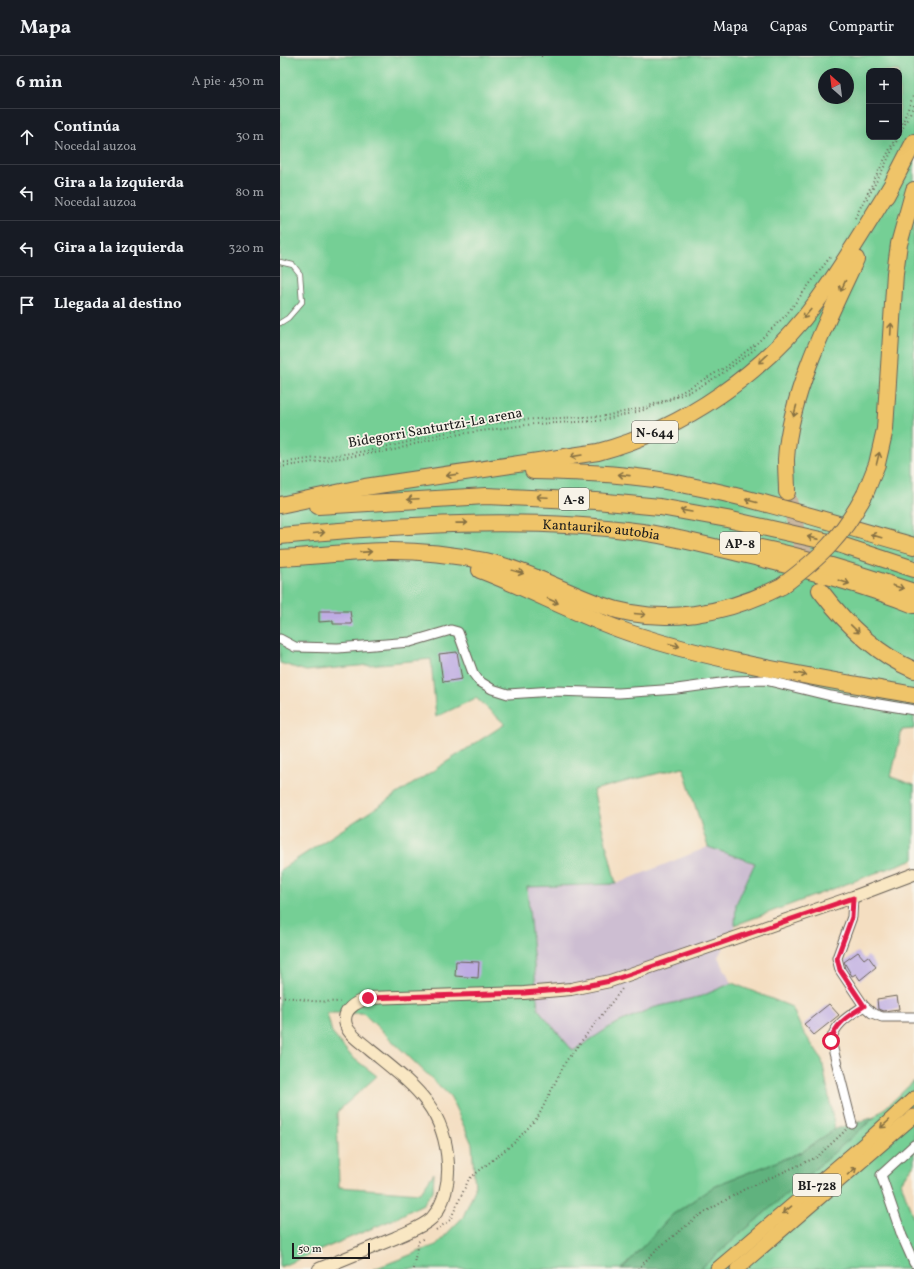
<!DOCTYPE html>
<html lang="es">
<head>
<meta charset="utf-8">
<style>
	:root { --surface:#171b24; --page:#20242c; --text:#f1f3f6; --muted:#9ea1a6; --line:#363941 }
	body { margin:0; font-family:Vollkorn,serif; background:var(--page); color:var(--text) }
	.controls { position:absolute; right:12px; top:12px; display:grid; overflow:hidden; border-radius:8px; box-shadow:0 4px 16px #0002 }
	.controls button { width:36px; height:36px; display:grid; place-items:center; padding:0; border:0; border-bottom:1px solid var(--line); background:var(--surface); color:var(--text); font:20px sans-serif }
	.compass { position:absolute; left:538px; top:12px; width:36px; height:36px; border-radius:50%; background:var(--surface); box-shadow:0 4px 16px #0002; rotate:332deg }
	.scale { position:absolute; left:12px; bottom:10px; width:78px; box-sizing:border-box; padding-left:4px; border:2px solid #1c1c1c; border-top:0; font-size:11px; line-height:14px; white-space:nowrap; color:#1c1c1c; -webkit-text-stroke:3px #f7f3e8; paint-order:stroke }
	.stop { position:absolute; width:12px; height:12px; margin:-9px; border:3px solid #e11d48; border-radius:50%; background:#fff }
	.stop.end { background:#e11d48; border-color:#fff; box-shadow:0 1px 4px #0008 }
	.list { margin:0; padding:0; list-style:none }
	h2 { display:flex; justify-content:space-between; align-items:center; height:52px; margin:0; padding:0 16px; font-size:17px }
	h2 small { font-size:13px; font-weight:400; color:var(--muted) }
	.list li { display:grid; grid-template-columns:26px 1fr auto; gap:12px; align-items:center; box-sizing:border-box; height:56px; padding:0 16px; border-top:1px solid var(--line) }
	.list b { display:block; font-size:15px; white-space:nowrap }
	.list p { margin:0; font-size:13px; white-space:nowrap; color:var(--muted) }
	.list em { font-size:13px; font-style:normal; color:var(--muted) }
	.icon { flex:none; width:22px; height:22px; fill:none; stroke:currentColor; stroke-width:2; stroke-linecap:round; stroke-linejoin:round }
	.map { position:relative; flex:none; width:634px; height:1213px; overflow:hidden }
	header { display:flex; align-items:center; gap:24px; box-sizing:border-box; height:56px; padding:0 20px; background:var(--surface); border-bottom:1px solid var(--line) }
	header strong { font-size:19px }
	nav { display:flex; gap:22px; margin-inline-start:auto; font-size:14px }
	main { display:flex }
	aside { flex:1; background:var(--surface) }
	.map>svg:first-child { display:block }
</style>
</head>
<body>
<header>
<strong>Mapa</strong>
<nav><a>Mapa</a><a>Capas</a><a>Compartir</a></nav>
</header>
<main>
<aside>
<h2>6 min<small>A pie · 430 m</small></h2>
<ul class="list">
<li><svg class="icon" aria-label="ahead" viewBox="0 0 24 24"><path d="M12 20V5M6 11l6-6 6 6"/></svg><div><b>Continúa</b><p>Nocedal auzoa</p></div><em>30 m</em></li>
<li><svg class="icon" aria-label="left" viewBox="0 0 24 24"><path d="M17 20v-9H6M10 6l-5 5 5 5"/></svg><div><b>Gira a la izquierda</b><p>Nocedal auzoa</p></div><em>80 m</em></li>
<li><svg class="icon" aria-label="left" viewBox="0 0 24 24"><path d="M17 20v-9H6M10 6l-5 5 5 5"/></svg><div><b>Gira a la izquierda</b></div><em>320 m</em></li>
<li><svg class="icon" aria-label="arrive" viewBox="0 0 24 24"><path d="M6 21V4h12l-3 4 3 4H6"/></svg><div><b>Llegada al destino</b></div></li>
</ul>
</aside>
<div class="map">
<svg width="634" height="1213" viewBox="0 0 634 1213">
	<rect width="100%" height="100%" fill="#f7f3e8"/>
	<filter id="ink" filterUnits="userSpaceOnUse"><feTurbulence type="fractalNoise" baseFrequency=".025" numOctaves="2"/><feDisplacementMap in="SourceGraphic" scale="8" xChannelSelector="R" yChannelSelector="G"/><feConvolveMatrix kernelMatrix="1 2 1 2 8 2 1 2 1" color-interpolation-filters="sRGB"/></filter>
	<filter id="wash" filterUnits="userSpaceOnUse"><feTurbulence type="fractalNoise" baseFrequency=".012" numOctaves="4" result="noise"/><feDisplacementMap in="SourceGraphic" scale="16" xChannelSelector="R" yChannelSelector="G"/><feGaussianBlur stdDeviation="0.9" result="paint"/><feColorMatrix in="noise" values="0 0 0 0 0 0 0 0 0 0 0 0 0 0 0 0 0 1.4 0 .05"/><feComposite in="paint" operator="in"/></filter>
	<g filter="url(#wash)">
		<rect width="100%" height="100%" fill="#f4dec1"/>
		<path fill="#cdbed2" d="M428,791l48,16 -20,41 -1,21 -17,32 14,26 -30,13 -89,29 -40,27 -35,-43 -11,-122 89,-3z"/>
		<g fill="#75cf95" stroke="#487658" fill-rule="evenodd">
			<path d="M0,0h634v673l-12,1 -11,47 23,8v74l-179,66 1,-21 19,-41 -47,-16 -25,-80 -90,23 23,94 -89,3 11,122 35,42 40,-26 39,-17 50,-12 30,-13 60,24 9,21 21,32 13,69 -33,23 -86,33 -44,30 -50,54h-248l62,-24 27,-28 12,-28 -3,-45 -22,-48 -87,-83h-36l5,20 20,24 25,19 -40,36 2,75 81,6 14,-20 -1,18 -10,13 -31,16 -112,47v-397l225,-146 -29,-26 -40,19 -5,-58 -125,12 -26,-8zM589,15h30v66h-30zM544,18h24v24h-24z"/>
			<path d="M634,1025v83l-13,18 13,38v49h-214l194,-169z"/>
		</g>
		<path fill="#60b27e" stroke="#3e674d" d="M595,1061l-175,152h-78l50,-54 44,-30 86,-33 33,-23z"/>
		<g id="blocks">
			<g fill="#beace3">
				<path d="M39,555h31l2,13h-19v-3l-14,1z"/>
				<path d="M177,596l5,27 -19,3 -4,-28z"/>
				<path d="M578,896l6,7 4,-3 8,11 -16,13 -4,-6 -4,2 -8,-14z"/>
				<path d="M176,905l23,1 -1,16 -23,-2z"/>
				<path d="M617,940l2,13 -16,2 -5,-2 -1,-10z"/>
				<path d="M549,948l10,11 -25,20 -10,-11z"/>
			</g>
		</g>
	</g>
	<g filter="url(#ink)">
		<use href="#blocks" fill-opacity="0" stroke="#686056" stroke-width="1"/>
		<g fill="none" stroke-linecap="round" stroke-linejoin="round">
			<path stroke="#c9b7a0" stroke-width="16" stroke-dasharray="16 8" stroke-linecap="butt" d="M507,436l12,47 12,30"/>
			<defs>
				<path id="lane" d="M0,206l13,3 7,9 2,28 -14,16 -8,5"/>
				<g id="street">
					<path d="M0,583l15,8 43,1 72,-6 41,-12 7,2 15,41 6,8 13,8 16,5 46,-3 65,2 58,-4 58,-8 30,-1 66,16 83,14"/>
					<path d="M573,841l-1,20 -15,41 3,12 24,36 8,7 10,4h32"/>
					<path d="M572,1068l-21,-83c4,-18 18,-25 33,-35"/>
					<path d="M634,1089l-33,30 21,61 12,27"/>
				</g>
				<path id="secondary" d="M39,1213c26,-10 51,-21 76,-31 12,-6 28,-11 37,-20 13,-15 17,-36 16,-54 -3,-59 -38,-81 -79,-115 -8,-7 -20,-14 -23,-24 -5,-16 11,-23 22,-27l156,-5 47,-4 39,-8 243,-84 61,-23"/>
				<g id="primary">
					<path d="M437,1213l147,-125 50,-46"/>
					<path d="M457,1213l177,-153"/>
				</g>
				<g id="highway">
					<path d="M606,140l28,-54"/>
					<path d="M253,415c51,1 103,3 153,14 77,15 153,40 228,61"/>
					<path d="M507,436c0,-11 -1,-22 -1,-33 4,-66 42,-141 70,-200"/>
					<path d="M585,438l12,-30 8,-35 10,-156 4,-29 15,-54"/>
					<path d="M0,449l85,-18 233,-35c86,-23 168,-80 220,-152 26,-36 48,-74 72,-112"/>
					<path d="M38,450l168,-10 110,5 64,6 67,12 111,25 76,25"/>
					<path id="s1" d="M0,480c120,-11 242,-20 362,-4 39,6 79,17 117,26 52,13 105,27 155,47"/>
					<path d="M466,489c58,11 113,29 168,47"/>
					<path d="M0,502c37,-2 75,-7 112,-7 30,0 63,4 93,10 41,9 77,30 116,44 61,22 126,9 181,-19"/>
					<path d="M200,514c53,20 102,48 156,65 90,29 185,43 278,60"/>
					<path d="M540,534c25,33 56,64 94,80"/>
				</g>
			</defs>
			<use href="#lane" stroke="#686056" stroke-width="6"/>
			<use href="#street" stroke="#686056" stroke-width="11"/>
			<use href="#secondary" stroke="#686056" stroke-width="14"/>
			<use href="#primary" stroke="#686056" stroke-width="15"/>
			<use href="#highway" stroke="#686056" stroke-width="18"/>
			<g stroke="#686056" stroke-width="2" stroke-dasharray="1 3" stroke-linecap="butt">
				<path d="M261,0h3"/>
				<path d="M619,75l15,-37"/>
				<path d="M587,143l15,-28 32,-66"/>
				<path d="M575,162l41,-81"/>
				<path d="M0,407l100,-14 72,-18 63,-11 90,-4 41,-9 25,-9 55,-31 31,-24 29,-28 45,-59"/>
				<path d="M0,411l114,-17 35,-10 37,-7 68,-9 64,-3 46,-11 52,-21 28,-17 31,-23"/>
				<path d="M0,940l32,5 28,1"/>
				<path d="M156,1174l14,-10 19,-41 46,-37 23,-25 28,-56 56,-72"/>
				<path d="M133,1213l5,-27 6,-4"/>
				<path d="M358,1213l18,-19 41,-33 46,-27 74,-33 29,-27"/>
			</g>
			<use href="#lane" stroke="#fff" stroke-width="4.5"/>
			<use href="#street" stroke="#fff" stroke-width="9"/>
			<use href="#secondary" stroke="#f9e7c3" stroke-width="12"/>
			<use href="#primary" stroke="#efc469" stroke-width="13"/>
			<use href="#highway" stroke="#efc469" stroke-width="16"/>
			<defs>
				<path id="highway-bridge" d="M502,530c39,-29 60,-49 83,-92"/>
			</defs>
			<use href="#highway-bridge" stroke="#686056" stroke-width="18" stroke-linecap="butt"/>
			<use href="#highway-bridge" stroke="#efc469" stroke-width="16"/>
		</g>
		<defs><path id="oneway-shaft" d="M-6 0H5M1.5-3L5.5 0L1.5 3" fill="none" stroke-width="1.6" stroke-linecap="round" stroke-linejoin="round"/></defs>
		<g stroke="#867042">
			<use href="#oneway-shaft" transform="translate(563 230) rotate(115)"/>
			<use href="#oneway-shaft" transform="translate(527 258) rotate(130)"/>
			<use href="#oneway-shaft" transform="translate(611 273) rotate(-87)"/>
			<use href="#oneway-shaft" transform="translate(483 303) rotate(136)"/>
			<use href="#oneway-shaft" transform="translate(515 355) rotate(105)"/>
			<use href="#oneway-shaft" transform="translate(296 400) rotate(170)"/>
			<use href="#oneway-shaft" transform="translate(598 402) rotate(-76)"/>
			<use href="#oneway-shaft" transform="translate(172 419) rotate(172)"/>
			<use href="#oneway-shaft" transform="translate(344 419) rotate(-174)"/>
			<use href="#oneway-shaft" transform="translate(262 441) rotate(-177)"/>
			<use href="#oneway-shaft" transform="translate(133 443) rotate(177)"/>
			<use href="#oneway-shaft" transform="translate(471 445) rotate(-165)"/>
			<use href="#oneway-shaft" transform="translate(406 455) rotate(-170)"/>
			<use href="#oneway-shaft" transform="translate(182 467) rotate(-1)"/>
			<use href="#oneway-shaft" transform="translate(39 477) rotate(-5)"/>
			<use href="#oneway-shaft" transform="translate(596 480) rotate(-164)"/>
			<use href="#oneway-shaft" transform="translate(533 482) rotate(-167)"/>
			<use href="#oneway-shaft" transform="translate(86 496) rotate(-4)"/>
			<use href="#oneway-shaft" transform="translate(238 516) rotate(17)"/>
			<use href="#oneway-shaft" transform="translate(564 526) rotate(18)"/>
			<use href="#oneway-shaft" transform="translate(618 531) rotate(18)"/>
			<use href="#oneway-shaft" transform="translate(273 545) rotate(24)"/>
			<use href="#oneway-shaft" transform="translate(360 558) rotate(5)"/>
			<use href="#oneway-shaft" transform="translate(575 573) rotate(44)"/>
			<use href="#oneway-shaft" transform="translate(394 589) rotate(15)"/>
			<use href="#oneway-shaft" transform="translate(521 618) rotate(11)"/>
			<use href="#oneway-shaft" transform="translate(605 1068) rotate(138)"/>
			<use href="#oneway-shaft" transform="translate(572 1115) rotate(-40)"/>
			<use href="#oneway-shaft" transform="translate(507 1154) rotate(140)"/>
		</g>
	</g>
	<g fill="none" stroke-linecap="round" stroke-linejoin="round" filter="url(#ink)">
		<path stroke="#e11d48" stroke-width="5" d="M88,942l156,-5 47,-4 39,-8 243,-83 -1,19 -15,41 3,12 24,36c-15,10 -29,17 -33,35"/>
	</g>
	<g text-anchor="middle" stroke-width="3.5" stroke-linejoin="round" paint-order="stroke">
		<g fill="#f7f3e8" stroke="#5e5c59" stroke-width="1">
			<rect x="352" y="365" width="46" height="22" rx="3"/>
			<rect x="279" y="432" width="30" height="22" rx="3"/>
			<rect x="440" y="476" width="40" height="22" rx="3"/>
			<rect x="513" y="1118" width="48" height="22" rx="3"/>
		</g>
		<g font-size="13" font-weight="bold" fill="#1c1c1c">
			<text x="375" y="381">N-644</text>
			<text x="294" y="448">A-8</text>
			<text x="460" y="492">AP-8</text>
			<text x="537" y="1134">BI-728</text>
		</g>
		<g font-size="14" fill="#1c1c1c" stroke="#f7f3e8">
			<text transform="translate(155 371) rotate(-10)" y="5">Bidegorri Santurtzi-La arena</text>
			<text dy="5" stroke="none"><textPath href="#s1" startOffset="322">Kantauriko autobia</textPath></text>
		</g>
	</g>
</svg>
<div class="controls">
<button>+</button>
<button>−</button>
</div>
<svg class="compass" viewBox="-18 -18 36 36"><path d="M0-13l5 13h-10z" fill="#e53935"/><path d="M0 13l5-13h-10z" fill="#9ea1a6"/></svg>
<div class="scale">50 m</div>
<div class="stop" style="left:551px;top:985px"></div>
<div class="stop end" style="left:88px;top:942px"></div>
</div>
</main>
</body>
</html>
